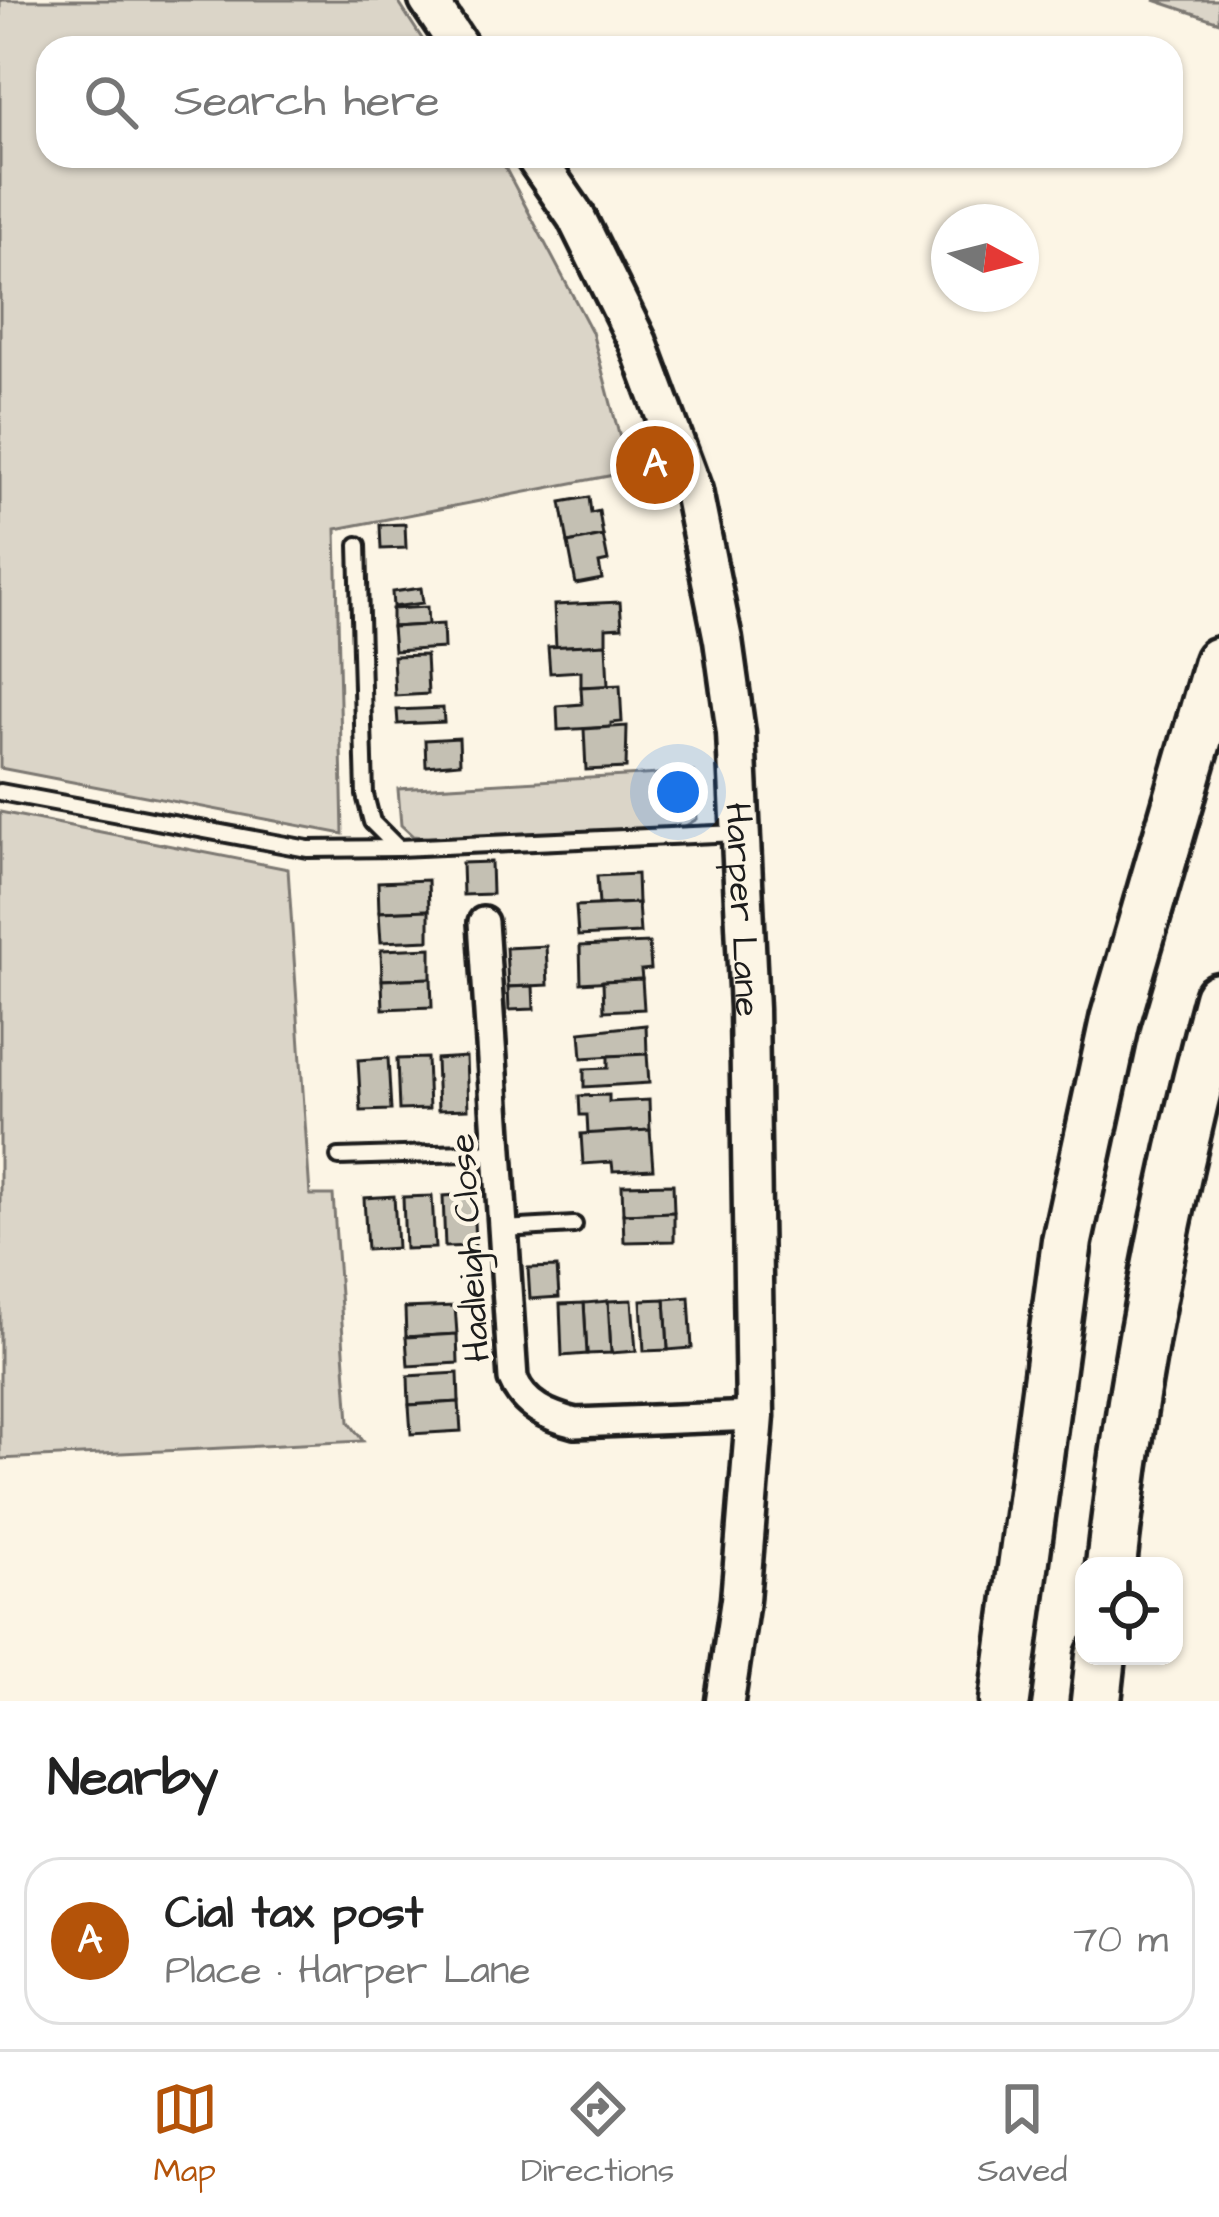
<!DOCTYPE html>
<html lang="en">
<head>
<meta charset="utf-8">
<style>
	:root { --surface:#fff; --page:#f2f2f2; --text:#222; --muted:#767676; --line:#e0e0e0; --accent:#b45309 }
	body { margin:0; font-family:"Architects Daughter",sans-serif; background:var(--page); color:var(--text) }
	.controls { position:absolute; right:36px; bottom:36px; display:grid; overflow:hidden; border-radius:24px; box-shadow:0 3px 9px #0004 }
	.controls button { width:108px; height:108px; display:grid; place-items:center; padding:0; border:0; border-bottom:3px solid var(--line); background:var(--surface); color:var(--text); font:60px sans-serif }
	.compass { position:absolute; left:931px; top:204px; width:108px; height:108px; border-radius:50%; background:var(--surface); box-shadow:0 3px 9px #0004; rotate:97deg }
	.you { position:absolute; left:678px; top:792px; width:42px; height:42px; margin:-30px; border:9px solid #fff; border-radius:50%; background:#1a73e8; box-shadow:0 0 0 18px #1a73e833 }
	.badge { display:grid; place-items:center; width:78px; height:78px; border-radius:50%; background:var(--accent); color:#fff; font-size:39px; font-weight:700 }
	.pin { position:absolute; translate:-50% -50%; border:6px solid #fff; box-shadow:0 3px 12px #0006 }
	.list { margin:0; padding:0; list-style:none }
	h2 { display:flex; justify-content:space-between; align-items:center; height:156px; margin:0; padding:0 48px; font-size:51px }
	h2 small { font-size:39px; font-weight:400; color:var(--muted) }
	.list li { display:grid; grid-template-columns:78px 1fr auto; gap:36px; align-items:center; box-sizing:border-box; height:168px; margin:0 24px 24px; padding:0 24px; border:3px solid var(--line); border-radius:36px }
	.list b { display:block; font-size:45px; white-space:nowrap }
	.list p { margin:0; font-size:39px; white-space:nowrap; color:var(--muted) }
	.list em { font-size:39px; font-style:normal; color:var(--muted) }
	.icon { flex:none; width:66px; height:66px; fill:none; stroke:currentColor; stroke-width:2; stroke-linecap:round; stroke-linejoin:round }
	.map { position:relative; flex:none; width:1219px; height:1701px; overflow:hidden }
	.search { position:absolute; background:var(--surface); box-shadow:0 3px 9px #0004; left:36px; right:36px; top:36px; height:132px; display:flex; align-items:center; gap:30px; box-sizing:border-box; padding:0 42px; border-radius:36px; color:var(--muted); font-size:45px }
	.sheet { height:348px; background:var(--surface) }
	nav { display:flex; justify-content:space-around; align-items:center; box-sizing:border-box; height:168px; border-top:3px solid var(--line); background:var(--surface); font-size:33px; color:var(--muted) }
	nav a { display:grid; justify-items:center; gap:6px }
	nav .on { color:var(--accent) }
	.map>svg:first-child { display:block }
</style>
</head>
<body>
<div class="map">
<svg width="1219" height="1701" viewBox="0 0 1219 1701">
	<rect width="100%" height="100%" fill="#fcf5e5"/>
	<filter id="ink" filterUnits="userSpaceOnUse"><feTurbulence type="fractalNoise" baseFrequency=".00833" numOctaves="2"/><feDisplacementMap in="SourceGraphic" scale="24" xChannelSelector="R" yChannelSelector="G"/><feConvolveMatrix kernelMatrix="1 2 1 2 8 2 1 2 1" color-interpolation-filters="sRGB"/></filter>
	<g filter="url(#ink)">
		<g fill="#dbd5c8" stroke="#7c7872" stroke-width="3">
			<path d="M0,0h397l31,48h-380v108h451l93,176 37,140 -293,57 7,305 -343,-66z"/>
			<path d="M1154,0h65v22z"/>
			<path d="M693,772l4,47 -18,11 -247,8 -19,-2 -12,-11 -3,-36z"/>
			<path d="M0,812l288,57 22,326h23l16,227 14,19 -363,18z"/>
		</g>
		<g fill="#c4c0b3" stroke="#1c1c1c" stroke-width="3">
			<path d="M589,497l2,16 8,-2 4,25 -35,7 -7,-41z"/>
			<path d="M405,524l1,24 -25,1 -1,-24z"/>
			<path d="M603,536l5,25 -9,2 3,16 -26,5 -8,-41z"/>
			<path d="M421,588l2,15 -30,4 -1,-15z"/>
			<path d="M620,602l2,25 -16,1v16l-50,3 -2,-42z"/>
			<path d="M427,607l1,18 -36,2v-18z"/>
			<path d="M443,624l1,24 -50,3 -2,-24z"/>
			<path d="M606,644l2,42 -27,1v-16l-31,2 -2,-26z"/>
			<path d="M426,655l2,39 -33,2 -2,-40z"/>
			<path d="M620,685l2,37 -11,1v4l-53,3 -1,-24 25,-2 -1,-17z"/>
			<path d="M443,708l1,14 -46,2 -1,-14z"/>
			<path d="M627,726l-1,42 -40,2 -2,-41z"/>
			<path d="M459,738l1,25 -34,3 -1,-26z"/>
			<path d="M491,862l1,32 -29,1 -1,-32z"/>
			<path d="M637,874l1,29 -39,2 -2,-29z"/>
			<path d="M428,880l1,30 -50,2 -1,-30z"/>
			<path d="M638,903l2,30 -62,3 -2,-30z"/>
			<path d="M429,910v30l-48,2 -2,-30z"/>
			<path d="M649,943l2,26 -10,1 1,9 -61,4 -1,-37z"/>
			<path d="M546,946l2,39 -40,2 -2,-39z"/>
			<path d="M431,948v30l-49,2 -1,-30z"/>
			<path d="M431,978l1,29 -49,2 -1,-29z"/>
			<path d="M642,979l2,30 -40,2 -1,-30z"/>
			<path d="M533,986l1,23 -25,1 -1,-23z"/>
			<path d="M646,1025l1,29 -65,4 -2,-26z"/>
			<path d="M647,1054l2,29 -65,4v-18l24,-1v-12z"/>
			<path d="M466,1057l2,52 -30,1 -2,-51z"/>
			<path d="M388,1058l3,52 -30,1 -3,-51z"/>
			<path d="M427,1058l2,51 -30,1 -2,-51z"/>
			<path d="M609,1095v7l40,-2 1,30 -62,4 -1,-19h-7l-1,-19z"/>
			<path d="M650,1130l3,39 -40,2 -1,-9 -29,2 -2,-30z"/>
			<path d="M673,1184l1,28 -51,2 -1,-29z"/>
			<path d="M473,1194l2,52 -30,1 -2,-51z"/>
			<path d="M394,1196l3,52 -30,2 -3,-52z"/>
			<path d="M432,1196l3,52 -30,1 -2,-52z"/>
			<path d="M674,1212v29l-50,1 -1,-28z"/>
			<path d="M557,1267l2,30 -29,2 -2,-31z"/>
			<path d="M689,1297l3,51 -24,2 -3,-51z"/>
			<path d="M665,1299l3,51 -24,1 -3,-51z"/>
			<path d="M632,1300l4,51 -25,2 -3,-52z"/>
			<path d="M608,1301l3,52 -24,1 -3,-51z"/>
			<path d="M584,1303l3,51 -25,2 -2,-52z"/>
			<path d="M455,1306l2,28 -51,3 -1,-29z"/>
			<path d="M457,1334l1,29 -50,3 -2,-29z"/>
			<path d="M458,1373l1,29 -50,3 -1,-29z"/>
			<path d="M459,1402l2,29 -50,3 -2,-29z"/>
		</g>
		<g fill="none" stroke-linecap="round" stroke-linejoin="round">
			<defs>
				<g id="service">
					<path d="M358,545l7,250 7,27 26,26 340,-15"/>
					<path d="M0,792l308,57 90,-1"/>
					<path d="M339,1157l159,-5"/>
					<path d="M503,1229l71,-4"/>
				</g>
				<path id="minor" d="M483,922l30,457c11,27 35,37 62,44l180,-7"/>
				<g id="secondary">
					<path d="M428,0l32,48"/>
					<path id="s1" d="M534,156l42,61 62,126 55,148 30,149 13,93 13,276 6,407 -15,184 -15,101"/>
				</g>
				<g id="motorway">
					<path d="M1111,1566c21,-191 59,-383 108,-568"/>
					<path d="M1005,1701l62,-460 48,-221 104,-358"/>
					<path d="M1096,1701l5,-45"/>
				</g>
			</defs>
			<use href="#service" stroke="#1c1c1c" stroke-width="22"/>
			<use href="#minor" stroke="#1c1c1c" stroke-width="36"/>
			<use href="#secondary" stroke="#1c1c1c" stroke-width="45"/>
			<use href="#motorway" stroke="#1c1c1c" stroke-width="57"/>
			<use href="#service" stroke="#fcf5e5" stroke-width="14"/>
			<use href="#minor" stroke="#fcf5e5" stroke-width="27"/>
			<use href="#secondary" stroke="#fcf5e5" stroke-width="36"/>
			<use href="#motorway" stroke="#fcf5e5" stroke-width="48"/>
		</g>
	</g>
	<g text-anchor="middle" stroke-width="9" stroke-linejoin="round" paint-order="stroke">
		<g font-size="36" fill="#1c1c1c" stroke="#fcf5e5">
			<text dy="13" stroke="none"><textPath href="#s1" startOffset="795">Harper Lane</textPath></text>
			<text transform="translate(468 1248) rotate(-94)" y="13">Hadleigh Close</text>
		</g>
	</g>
</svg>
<div class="controls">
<button><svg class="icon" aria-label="locate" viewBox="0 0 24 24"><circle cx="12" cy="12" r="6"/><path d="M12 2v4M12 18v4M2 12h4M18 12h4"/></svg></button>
</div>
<svg class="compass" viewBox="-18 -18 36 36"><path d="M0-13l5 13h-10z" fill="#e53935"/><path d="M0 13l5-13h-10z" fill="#767676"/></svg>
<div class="you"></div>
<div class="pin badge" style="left:655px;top:465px">A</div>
<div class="search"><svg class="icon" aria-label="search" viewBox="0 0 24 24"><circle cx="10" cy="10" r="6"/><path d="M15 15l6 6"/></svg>Search here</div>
</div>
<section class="sheet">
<h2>Nearby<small></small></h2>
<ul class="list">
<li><span class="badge">A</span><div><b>Cial tax post</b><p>Place · Harper Lane</p></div><em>70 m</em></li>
</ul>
</section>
<nav>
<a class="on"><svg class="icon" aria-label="map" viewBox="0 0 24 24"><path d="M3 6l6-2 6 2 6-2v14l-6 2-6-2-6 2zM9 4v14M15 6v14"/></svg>Map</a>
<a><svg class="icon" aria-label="directions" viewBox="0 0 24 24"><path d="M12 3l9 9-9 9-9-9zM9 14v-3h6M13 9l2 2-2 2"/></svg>Directions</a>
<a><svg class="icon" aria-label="saved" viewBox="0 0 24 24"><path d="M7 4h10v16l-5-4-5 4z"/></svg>Saved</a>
</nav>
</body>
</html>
